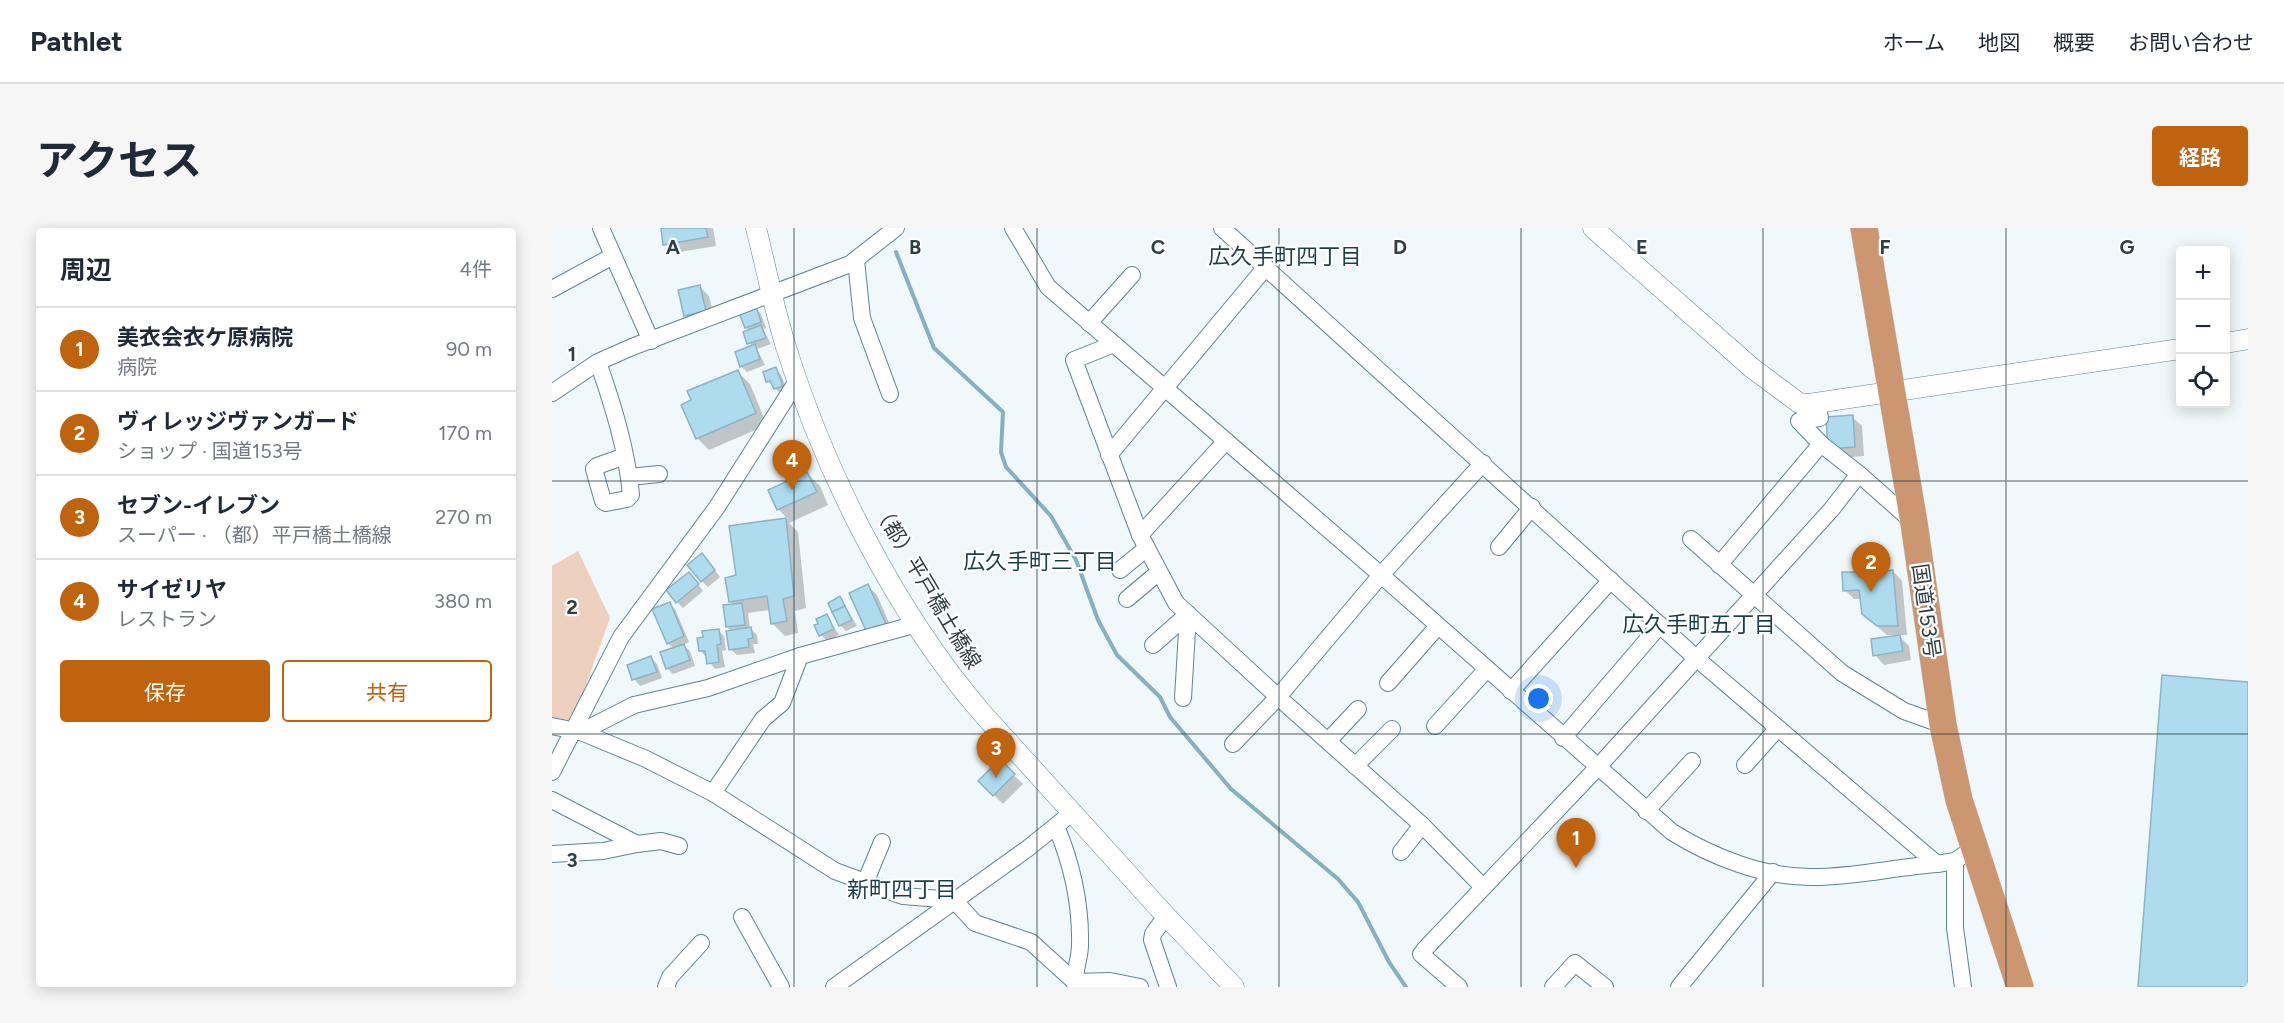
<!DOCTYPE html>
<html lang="ja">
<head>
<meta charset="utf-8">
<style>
	:root { --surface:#fff; --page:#f6f6f7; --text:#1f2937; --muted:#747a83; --line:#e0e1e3; --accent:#bf630e }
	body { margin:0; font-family:Figtree,"Noto Sans JP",sans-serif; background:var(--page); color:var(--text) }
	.controls { position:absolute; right:18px; top:18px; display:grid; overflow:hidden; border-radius:6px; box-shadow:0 3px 15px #0003 }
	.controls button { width:54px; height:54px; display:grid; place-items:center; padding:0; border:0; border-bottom:2px solid var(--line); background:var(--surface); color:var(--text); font:30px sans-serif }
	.you { position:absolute; left:987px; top:471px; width:21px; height:21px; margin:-15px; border:4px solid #fff; border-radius:50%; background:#1a73e8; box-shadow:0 0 0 9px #1a73e833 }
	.badge { display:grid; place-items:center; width:39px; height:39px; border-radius:50%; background:var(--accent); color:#fff; font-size:20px; font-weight:700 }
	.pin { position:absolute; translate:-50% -50px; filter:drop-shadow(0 2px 3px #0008) }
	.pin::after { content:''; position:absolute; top:32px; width:21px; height:18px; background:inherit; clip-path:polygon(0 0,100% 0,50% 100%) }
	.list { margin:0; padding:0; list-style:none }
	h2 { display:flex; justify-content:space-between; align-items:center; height:78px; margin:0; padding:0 24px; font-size:26px }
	h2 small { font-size:20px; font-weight:400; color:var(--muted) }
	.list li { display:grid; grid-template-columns:39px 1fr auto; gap:18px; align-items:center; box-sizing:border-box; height:84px; padding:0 24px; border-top:2px solid var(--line) }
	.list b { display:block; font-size:22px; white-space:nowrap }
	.list p { margin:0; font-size:20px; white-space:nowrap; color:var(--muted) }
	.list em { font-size:20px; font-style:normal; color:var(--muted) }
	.actions { display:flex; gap:12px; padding:18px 24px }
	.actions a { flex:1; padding:14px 0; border:2px solid var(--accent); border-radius:6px; text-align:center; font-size:21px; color:var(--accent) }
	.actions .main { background:var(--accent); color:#fff }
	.icon { flex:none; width:33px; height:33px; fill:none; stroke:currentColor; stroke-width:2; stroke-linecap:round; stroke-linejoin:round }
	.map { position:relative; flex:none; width:1696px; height:759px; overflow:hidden; border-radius:6px }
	header { display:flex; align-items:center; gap:36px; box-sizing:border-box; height:84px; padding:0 30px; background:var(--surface); border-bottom:2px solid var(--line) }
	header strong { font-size:28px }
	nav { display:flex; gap:33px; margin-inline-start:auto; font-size:21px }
	.intro { display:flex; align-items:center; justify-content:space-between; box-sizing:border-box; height:144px; padding:0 36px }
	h1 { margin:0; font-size:42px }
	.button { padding:15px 27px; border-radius:6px; background:var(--accent); color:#fff; font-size:21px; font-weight:700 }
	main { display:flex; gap:36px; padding:0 36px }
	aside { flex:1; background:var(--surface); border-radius:6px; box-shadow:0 3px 15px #0003 }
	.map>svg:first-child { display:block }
</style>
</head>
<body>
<header>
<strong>Pathlet</strong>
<nav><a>ホーム</a><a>地図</a><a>概要</a><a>お問い合わせ</a></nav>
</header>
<div class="intro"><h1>アクセス</h1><a class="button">経路</a></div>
<main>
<aside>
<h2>周辺<small>4件</small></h2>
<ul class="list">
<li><span class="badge">1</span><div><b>美衣会衣ケ原病院</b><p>病院</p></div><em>90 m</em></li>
<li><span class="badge">2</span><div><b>ヴィレッジヴァンガード</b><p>ショップ · 国道153号</p></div><em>170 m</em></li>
<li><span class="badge">3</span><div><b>セブン-イレブン</b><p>スーパー · （都）平戸橋土橋線</p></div><em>270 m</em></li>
<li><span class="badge">4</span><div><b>サイゼリヤ</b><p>レストラン</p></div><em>380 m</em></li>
</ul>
<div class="actions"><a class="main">保存</a><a>共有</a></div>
</aside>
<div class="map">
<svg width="1696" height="759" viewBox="0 0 1696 759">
	<rect width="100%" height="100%" fill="#f0f8fb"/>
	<path fill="#edd0bd" d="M26,323l32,67 -37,103 -21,-4v-151z"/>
	<g fill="#0003">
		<path d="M110,0h51l3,18 -42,7 -9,-9z"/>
		<path d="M147,58l10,10 6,24 -20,4 -10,-9z"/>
		<path d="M203,80l6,6 5,14 -3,1 8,15 -14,5 8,16 -18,7 -6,-6 11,-19 -7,-14 4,-2 -3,-3z"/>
		<path d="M223,141l6,6 7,17 -7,2 -13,-13z"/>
		<path d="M185,143l13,13 17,41 -58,25 -12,-12z"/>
		<path d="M1300,189l10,9 2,30 -25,2 -10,-10z"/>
		<path d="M255,245l13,13 8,19 -39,18 9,9 8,76 -11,3 3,22 -13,3 -13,-13 -2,-13 -22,3 2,15 7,7 1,9h-5l2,9 -18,2 -7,-6 2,-18 -5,-4 7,-22 -4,-3 7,-26 -6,-49 57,-8 -9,-9 -9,-19z"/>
		<path d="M156,333l12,16 -12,10 -6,-6z"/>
		<path d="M1326,337l7,7 8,-1 9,10 5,54h-9l11,11 2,14 -27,5 -9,-10 21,-20h-9l-14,-12 -10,-9 -1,-15h-8l-9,-9 12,-16z"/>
		<path d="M143,352l8,11 -20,17 -6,-6z"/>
		<path d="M316,358l9,9 17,39 -43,-40z"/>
		<path d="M288,370l17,28 -11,5 -6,-6z"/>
		<path d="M117,375l6,6 14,33 -6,3 7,6 5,15 -22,8 -6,-6 7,-19 -6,-6z"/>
		<path d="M275,388l12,19 -12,6 -6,-6z"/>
		<path d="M166,402l6,6 2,14 -4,1 3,16 -10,2 -14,-18z"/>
		<path d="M99,430l6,6 5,14 -22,8 -6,-7 -5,-13z"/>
		<path d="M448,534l23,22 -20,20 -23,-23z"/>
	</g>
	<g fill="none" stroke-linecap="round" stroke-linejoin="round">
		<path stroke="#84b0c1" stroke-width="4" d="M344,24l38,96 69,64 -2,40 5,15 45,49 25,44 22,60 19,35 43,42 10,20 61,72 107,90 20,23 31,60 17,25"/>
	</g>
	<g fill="#aedbed" stroke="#8cb4c4" stroke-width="1.5">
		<path d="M109,0h45l2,9 -45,8z"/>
		<path d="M148,57l6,26 -22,5 -6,-26z"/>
		<path d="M204,78l5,16 -16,6 -6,-15z"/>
		<path d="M209,97l5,13 -19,6 -4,-12z"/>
		<path d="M203,116l5,15 -20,8 -5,-15z"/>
		<path d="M224,139l7,19 -9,3 -4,-8 -4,1 -3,-10z"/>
		<path d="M186,142l18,43 -60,26 -15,-34 10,-5 -4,-9z"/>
		<path d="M1301,187l2,32 -27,2 -2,-32z"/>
		<path d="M255,244l10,20 -40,18 -9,-20z"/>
		<path d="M234,290l8,78 -11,3 4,22 -16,3 -4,-28 -38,6 -4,-24 11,-3 -7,-49z"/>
		<path d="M150,325l13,17 -14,12 -14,-17z"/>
		<path d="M1326,336l-1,8 16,-2 5,56h-21l-15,-12 -3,-24 -16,1 -1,-19h13l-1,-7z"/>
		<path d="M137,344l10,12 -23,19 -10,-13z"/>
		<path d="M316,356l18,40 -19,9 -18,-40z"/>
		<path d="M288,368l5,10 -13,6 -4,-9z"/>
		<path d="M118,374l14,34 -17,8 -15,-35z"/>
		<path d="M190,375l3,22 -19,2 -3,-22z"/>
		<path d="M293,378l7,14 -13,6 -7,-14z"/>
		<path d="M275,386l7,15 -15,7 -5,-11 4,-1 -2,-5z"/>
		<path d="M199,399l2,11 -5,1 1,8 -20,3 -3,-19z"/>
		<path d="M167,401l2,15 -4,1 2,17 -12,2 -2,-13h-6l-2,-13 6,-1 -1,-6z"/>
		<path d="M1348,407l3,16 -30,5 -2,-17z"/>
		<path d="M132,416l6,16 -24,9 -6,-17z"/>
		<path d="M99,428l6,16 -25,8 -5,-15z"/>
		<path d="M1610,447l86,7v305h-110z"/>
		<path d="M448,531l15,15 -22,22 -15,-15z"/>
	</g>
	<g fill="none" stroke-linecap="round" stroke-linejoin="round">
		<defs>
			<g id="minor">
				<path d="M49,0l50,113"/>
				<path d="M461,0l35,59 333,288 291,257c40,25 93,46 142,45 41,0 82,-10 123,-13l18,-3 20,-14"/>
				<path d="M670,0l474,430 241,206"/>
				<path d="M304,32l6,58 28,76"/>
				<path d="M0,61l61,-33"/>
				<path d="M537,95l43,-48"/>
				<path d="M562,116l-40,16 66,175"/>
				<path d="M46,134c15,43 29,88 33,133l-4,4 -21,4 -3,-2 -9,-32 3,-3 28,-10"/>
				<path d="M0,165l46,-31 34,-15 218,-83 46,-36"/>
				<path d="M1265,174l3,16 -21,3 22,23 38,30"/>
				<path d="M674,213l-86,94 36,68 102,94 103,-122 102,-112"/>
				<path d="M557,227l157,-188"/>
				<path d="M77,249l30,-3"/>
				<path d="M1139,311l151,134 62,38 39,14"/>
				<path d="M947,319l33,-40"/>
				<path d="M1167,337l102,-121"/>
				<path d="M568,342l27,-22"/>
				<path d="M575,371l32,-27"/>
				<path d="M601,417l35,-31"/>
				<path d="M836,455l50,-57"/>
				<path d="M959,463l100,-111"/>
				<path d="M631,470l5,-84"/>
				<path d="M0,498l29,6 65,27 67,34 122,78 68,25 51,4 21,23 56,19 44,40 35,-1 30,6"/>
				<path d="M883,498l52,-57"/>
				<path d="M29,504l53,-27 74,-17 92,-32 117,-32"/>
				<path d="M1011,510l97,-113"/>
				<path d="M776,513l30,-32"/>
				<path d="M681,516l45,-47 144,128 60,61"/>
				<path d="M1193,537l33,-37"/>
				<path d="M803,538l37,-37"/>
				<path d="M0,544l69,-135 96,-130 80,-126"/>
				<path d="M161,565l50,-74 19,-16 18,-47"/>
				<path d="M0,572l85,44 -34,7 -51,3"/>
				<path d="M1094,583l46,-50"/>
				<path d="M504,598c16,38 25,77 24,119 0,14 -7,29 -5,42"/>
				<path d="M85,616l24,-3 18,5"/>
				<path d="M849,624l21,-27"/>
				<path d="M1403,633v67l8,59"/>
				<path d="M313,655l17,-41"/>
				<path d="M614,688l-13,18 -1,6 16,47"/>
				<path d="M190,689l39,70"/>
				<path d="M872,722l173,-182 234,-258 28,-36 54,48"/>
				<path d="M869,726l38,33"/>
				<path d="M114,759l4,-10 31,-34"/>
				<path d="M282,759l193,-138 46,-37"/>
				<path d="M1001,759l22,-24 30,24"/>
				<path d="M1127,759l94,-115"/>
			</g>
			<g id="tertiary">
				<path d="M204,0c10,40 18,80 30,119 39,126 110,266 196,366l184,203 68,71"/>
				<path d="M1041,0l159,140 47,35 10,1 371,-55"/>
				<path d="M1674,115l22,-4"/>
			</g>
			<path id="trunk" d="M1312,0l50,295 29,202 16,75 61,187"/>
		</defs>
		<use href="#minor" stroke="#5e8594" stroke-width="18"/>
		<use href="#tertiary" stroke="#5e8594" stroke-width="21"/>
		<use href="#trunk" stroke="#d1d5d6" stroke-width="28"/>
		<use href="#minor" stroke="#fff" stroke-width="16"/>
		<use href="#tertiary" stroke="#fff" stroke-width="20"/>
		<use href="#trunk" stroke="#cc9670" stroke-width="27"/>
	</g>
	<path fill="none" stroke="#2f3f46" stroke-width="1.5" stroke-opacity="0.55" d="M242,0v759M485,0v759M727,0v759M969,0v759M1211,0v759M1454,0v759M0,253h1696M0,506h1696"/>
	<g text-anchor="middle" stroke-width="4.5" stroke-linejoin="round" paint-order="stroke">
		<g font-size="21" fill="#2f3f46" stroke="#fff">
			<text transform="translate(375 358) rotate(59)" y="7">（都）平戸橋土橋線</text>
			<text transform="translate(1374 383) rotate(82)" y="7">国道153号</text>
		</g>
		<g font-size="22" fill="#193f4c" stroke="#fff">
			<text x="733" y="36">広久手町四丁目</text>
			<text x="488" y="341">広久手町三丁目</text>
			<text x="1147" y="404">広久手町五丁目</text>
			<text x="350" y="669">新町四丁目</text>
		</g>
	</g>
	<g font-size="20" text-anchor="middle" font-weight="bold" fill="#2f3f46" stroke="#fff" stroke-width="4.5" stroke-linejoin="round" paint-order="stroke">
		<text x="121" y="26">A</text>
		<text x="363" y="26">B</text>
		<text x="606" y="26">C</text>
		<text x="848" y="26">D</text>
		<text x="1090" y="26">E</text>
		<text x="1333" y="26">F</text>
		<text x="1575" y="26">G</text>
		<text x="20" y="133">1</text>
		<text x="20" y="386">2</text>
		<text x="20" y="639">3</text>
	</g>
</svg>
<div class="controls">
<button>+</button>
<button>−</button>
<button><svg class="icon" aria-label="locate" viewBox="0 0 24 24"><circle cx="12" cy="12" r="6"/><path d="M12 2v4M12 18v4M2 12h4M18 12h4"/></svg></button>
</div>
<div class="you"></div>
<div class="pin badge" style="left:1024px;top:640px">1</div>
<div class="pin badge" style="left:1319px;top:364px">2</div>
<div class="pin badge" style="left:444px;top:550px">3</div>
<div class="pin badge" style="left:240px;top:262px">4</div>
</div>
</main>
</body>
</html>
